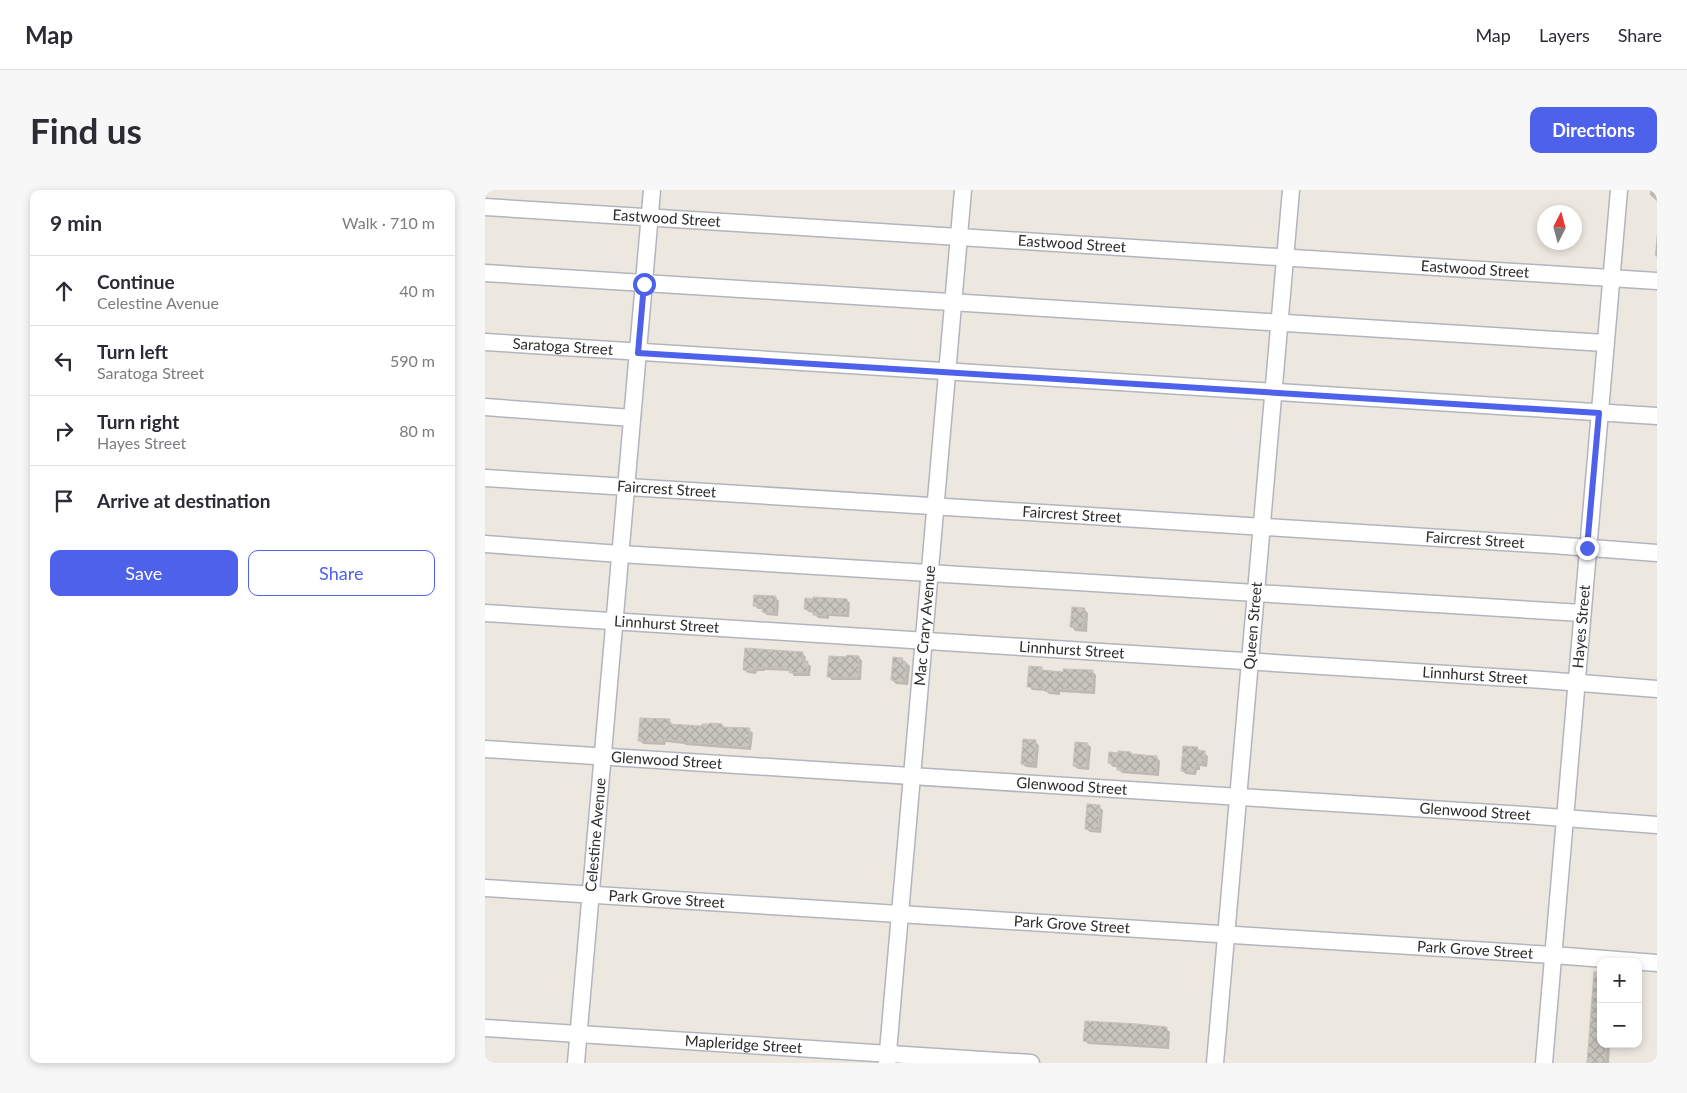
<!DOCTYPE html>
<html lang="en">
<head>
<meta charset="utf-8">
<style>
	:root { --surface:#fff; --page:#f7f7f7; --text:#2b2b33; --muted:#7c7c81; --line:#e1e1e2; --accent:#4d61eb }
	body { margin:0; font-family:Lato,sans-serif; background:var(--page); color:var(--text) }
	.controls { position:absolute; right:15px; bottom:15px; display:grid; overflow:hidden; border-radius:10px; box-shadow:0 2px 8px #0003 }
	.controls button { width:45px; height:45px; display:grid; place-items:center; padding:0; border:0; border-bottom:1px solid var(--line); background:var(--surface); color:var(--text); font:25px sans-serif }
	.compass { position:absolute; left:1052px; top:15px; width:45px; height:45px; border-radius:50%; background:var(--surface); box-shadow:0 2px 8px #0003; rotate:6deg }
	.stop { position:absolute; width:15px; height:15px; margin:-11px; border:4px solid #4d61eb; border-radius:50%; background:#fff }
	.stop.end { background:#4d61eb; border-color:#fff; box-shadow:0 1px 5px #0008 }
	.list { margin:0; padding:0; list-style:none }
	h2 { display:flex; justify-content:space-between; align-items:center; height:65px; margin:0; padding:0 20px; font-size:21px }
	h2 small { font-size:16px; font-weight:400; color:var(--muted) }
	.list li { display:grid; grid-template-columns:32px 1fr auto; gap:15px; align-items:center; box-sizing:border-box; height:70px; padding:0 20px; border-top:1px solid var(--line) }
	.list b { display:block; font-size:19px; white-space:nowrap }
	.list p { margin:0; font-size:16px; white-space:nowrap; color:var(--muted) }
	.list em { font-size:16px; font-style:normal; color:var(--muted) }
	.actions { display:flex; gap:10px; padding:15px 20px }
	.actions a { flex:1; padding:11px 0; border:1px solid var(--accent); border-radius:10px; text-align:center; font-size:18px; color:var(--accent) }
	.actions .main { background:var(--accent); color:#fff }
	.icon { flex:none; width:28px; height:28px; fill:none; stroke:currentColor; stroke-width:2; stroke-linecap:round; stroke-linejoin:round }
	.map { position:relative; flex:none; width:1172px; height:873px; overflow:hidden; border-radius:10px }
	header { display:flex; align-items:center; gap:30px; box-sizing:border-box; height:70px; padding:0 25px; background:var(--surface); border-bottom:1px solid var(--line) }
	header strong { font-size:24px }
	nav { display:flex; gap:28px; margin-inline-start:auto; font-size:18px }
	.intro { display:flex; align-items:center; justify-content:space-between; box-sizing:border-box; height:120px; padding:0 30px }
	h1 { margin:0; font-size:35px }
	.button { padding:12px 22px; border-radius:10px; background:var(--accent); color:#fff; font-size:18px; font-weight:700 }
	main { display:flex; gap:30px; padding:0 30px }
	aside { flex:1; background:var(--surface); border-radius:10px; box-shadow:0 2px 8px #0003 }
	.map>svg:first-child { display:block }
</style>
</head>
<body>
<header>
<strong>Map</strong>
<nav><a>Map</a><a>Layers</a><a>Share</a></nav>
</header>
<div class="intro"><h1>Find us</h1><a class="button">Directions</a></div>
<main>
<aside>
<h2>9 min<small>Walk · 710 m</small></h2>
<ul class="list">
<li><svg class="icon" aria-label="ahead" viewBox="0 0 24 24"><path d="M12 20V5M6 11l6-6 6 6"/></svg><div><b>Continue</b><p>Celestine Avenue</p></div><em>40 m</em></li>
<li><svg class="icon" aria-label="left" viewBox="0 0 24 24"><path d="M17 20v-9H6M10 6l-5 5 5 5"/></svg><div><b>Turn left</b><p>Saratoga Street</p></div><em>590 m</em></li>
<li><svg class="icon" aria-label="right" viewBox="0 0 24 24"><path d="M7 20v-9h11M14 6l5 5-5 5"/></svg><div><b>Turn right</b><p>Hayes Street</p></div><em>80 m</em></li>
<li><svg class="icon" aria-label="arrive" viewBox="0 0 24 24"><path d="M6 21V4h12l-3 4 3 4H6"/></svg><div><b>Arrive at destination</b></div></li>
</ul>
<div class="actions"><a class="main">Save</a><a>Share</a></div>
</aside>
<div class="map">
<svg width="1172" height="873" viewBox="0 0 1172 873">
	<defs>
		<pattern id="building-cross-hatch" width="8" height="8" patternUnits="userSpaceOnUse" patternTransform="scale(1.25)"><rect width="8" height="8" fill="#c8c5be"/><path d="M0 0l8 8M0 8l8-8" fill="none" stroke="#aca9a3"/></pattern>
	</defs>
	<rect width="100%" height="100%" fill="#ece7df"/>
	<g fill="#0003">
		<path d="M1165,0h7v11l-7,-6z"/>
		<path d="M1172,43v24l-2,-2z"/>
		<path d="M291,408l3,3 -1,15 -11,-1 -4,-3v-3h-5l-4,-4z"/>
		<path d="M330,410h32l3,3 -1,14 -20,-1v3l-11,-1 -4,-5 -5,-1 -4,-3z"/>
		<path d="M599,419l4,4 -1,19 -12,-1 -3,-4z"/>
		<path d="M317,463l4,4 -1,5 6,4 -1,10h-16l-3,-5 -26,-1v1h-8l-1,3 -8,-1 -4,-3z"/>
		<path d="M374,467l3,4 -1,19h-29l-4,-4z"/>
		<path d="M417,469l8,7 -2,19 -12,-1 -4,-4z"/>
		<path d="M556,478l4,3 19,2 29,-1 3,3 -1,19 -35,-2v3l-11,-1 -3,-3 -14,-1 -3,-4z"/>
		<path d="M184,530l4,5 30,3 19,-3 3,3 24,2 4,3 -2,17 -65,-5 -2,-1 -18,-2 -1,3 -22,-1 -3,-3z"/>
		<path d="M550,552l4,3 -2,23 -11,-1 -4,-3z"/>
		<path d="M602,554l4,3 -2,23 -11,-1 -4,-3z"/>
		<path d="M712,558l11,8 -1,11 -7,-1v4h-3l-1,5 -10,-1 -4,-3z"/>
		<path d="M645,563l3,3 23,1 4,4 -1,15 -37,-3 -4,-4v-2h-5l-4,-4z"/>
		<path d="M614,617l4,3 -2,23 -11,-1 -4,-3z"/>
		<path d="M681,839l4,3 -1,17 -81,-5 -3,-3z"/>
		<path d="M1116,854h9l-1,19h-21z"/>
	</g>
	<g fill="url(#building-cross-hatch)" stroke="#c8c3b9">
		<path d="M269,405l22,1 -1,17 -13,-1v-6h-9z"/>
		<path d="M328,407l34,2 -1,15 -20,-1v3l-13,-1v-5l-9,-1 1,-11 8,1z"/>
		<path d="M587,417l13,1 -2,20 -13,-1z"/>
		<path d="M260,458l58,4 -1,9h6l-1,11 -18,1 1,-5 -28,-1v1h-9v3l-10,-1z"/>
		<path d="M362,465l12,1 -1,21h-31l2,-21 17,1z"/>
		<path d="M408,467l10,1 -1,3 4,1 -1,20 -14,-2z"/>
		<path d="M544,476l13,1v3l21,2v-3l30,1 -1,21 -35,-2v3l-13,-1v-3l-17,-1z"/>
		<path d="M155,528l30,1 -1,5 33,2v-2h8v-1l12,1v3l28,1 -2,19 -67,-5v-1l-19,-2v3l-24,-1z"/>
		<path d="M538,549l13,1 -2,25 -13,-1z"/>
		<path d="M590,552l13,1 -2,24 -13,-1z"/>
		<path d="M698,556l15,1 -1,3 8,1 -1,13 -7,-1 -1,4h-2l-1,5 -12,-1z"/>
		<path d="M633,561l13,1v2l26,2 -1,17 -39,-3v-6l-9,-1 1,-11 9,1z"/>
		<path d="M602,614l13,1 -2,25 -13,-1z"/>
		<path d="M1109,782h7v72h5l-1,19h-18z"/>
		<path d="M600,831l52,3 30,3 -1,19 -83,-5z"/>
	</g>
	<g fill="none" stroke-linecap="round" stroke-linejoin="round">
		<defs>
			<g id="minor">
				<path id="s1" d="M0,17l1172,74"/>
				<path d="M0,83l1120,70"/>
				<path id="s2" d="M0,152l1172,74"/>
				<path d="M0,217l147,11"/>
				<path id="s3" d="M0,288l1067,67 105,8"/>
				<path d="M0,354l135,10 962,59"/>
				<path id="s4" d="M0,423l1058,67 114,9"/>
				<path id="s5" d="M0,559l1039,66 133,10"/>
				<path id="s6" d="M0,698l1068,67 104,8"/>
				<path id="s7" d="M0,838l546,35"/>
				<path id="s8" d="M91,873l76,-873"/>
				<path id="s9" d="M402,873l76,-873"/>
				<path id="s10" d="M730,873l76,-873"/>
				<path id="s11" d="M1059,873l75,-873"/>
			</g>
		</defs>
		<use href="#minor" stroke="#b3b5be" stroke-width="19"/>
		<use href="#minor" stroke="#fff" stroke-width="16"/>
	</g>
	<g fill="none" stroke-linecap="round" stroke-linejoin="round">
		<path stroke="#4d61eb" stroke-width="6" d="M159,94l-6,69 961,60 -12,135"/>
	</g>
	<g text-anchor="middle" stroke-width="4" stroke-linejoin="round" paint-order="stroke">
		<g font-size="15" fill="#2c2c2c" stroke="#fff">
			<text dy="5" stroke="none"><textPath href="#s1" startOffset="182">Eastwood Street</textPath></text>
			<text dy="5" stroke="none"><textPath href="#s1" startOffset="588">Eastwood Street</textPath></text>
			<text dy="5" stroke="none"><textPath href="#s1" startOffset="992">Eastwood Street</textPath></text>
			<text dy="5" stroke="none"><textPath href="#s2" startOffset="78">Saratoga Street</textPath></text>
			<text dy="5" stroke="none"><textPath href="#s3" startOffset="182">Faircrest Street</textPath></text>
			<text dy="5" stroke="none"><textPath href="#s3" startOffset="588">Faircrest Street</textPath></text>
			<text dy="5" stroke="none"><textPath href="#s3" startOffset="992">Faircrest Street</textPath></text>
			<text dy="5" stroke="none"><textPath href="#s4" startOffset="182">Linnhurst Street</textPath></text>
			<text dy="5" stroke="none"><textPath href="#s10" startOffset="439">Queen Street</textPath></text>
			<text dy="5" stroke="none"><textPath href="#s11" startOffset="438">Hayes Street</textPath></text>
			<text dy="5" stroke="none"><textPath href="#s9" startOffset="439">Mac Crary Avenue</textPath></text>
			<text dy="5" stroke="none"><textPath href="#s4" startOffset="588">Linnhurst Street</textPath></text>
			<text dy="5" stroke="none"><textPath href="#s4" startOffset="992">Linnhurst Street</textPath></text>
			<text dy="5" stroke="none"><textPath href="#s5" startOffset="182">Glenwood Street</textPath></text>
			<text dy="5" stroke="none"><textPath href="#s5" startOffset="588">Glenwood Street</textPath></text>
			<text dy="5" stroke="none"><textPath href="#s5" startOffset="992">Glenwood Street</textPath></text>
			<text dy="5" stroke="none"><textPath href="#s8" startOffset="229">Celestine Avenue</textPath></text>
			<text dy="5" stroke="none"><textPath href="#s6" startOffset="182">Park Grove Street</textPath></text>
			<text dy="5" stroke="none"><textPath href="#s6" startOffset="588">Park Grove Street</textPath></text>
			<text dy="5" stroke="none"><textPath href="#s6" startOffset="992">Park Grove Street</textPath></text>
			<text dy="5" stroke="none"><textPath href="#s7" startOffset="259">Mapleridge Street</textPath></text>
		</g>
	</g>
</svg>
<div class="controls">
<button>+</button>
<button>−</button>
</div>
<svg class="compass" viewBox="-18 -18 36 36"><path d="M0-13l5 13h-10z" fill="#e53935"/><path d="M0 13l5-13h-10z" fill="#7c7c81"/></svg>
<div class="stop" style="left:159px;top:94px"></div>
<div class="stop end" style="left:1102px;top:358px"></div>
</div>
</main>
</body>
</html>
